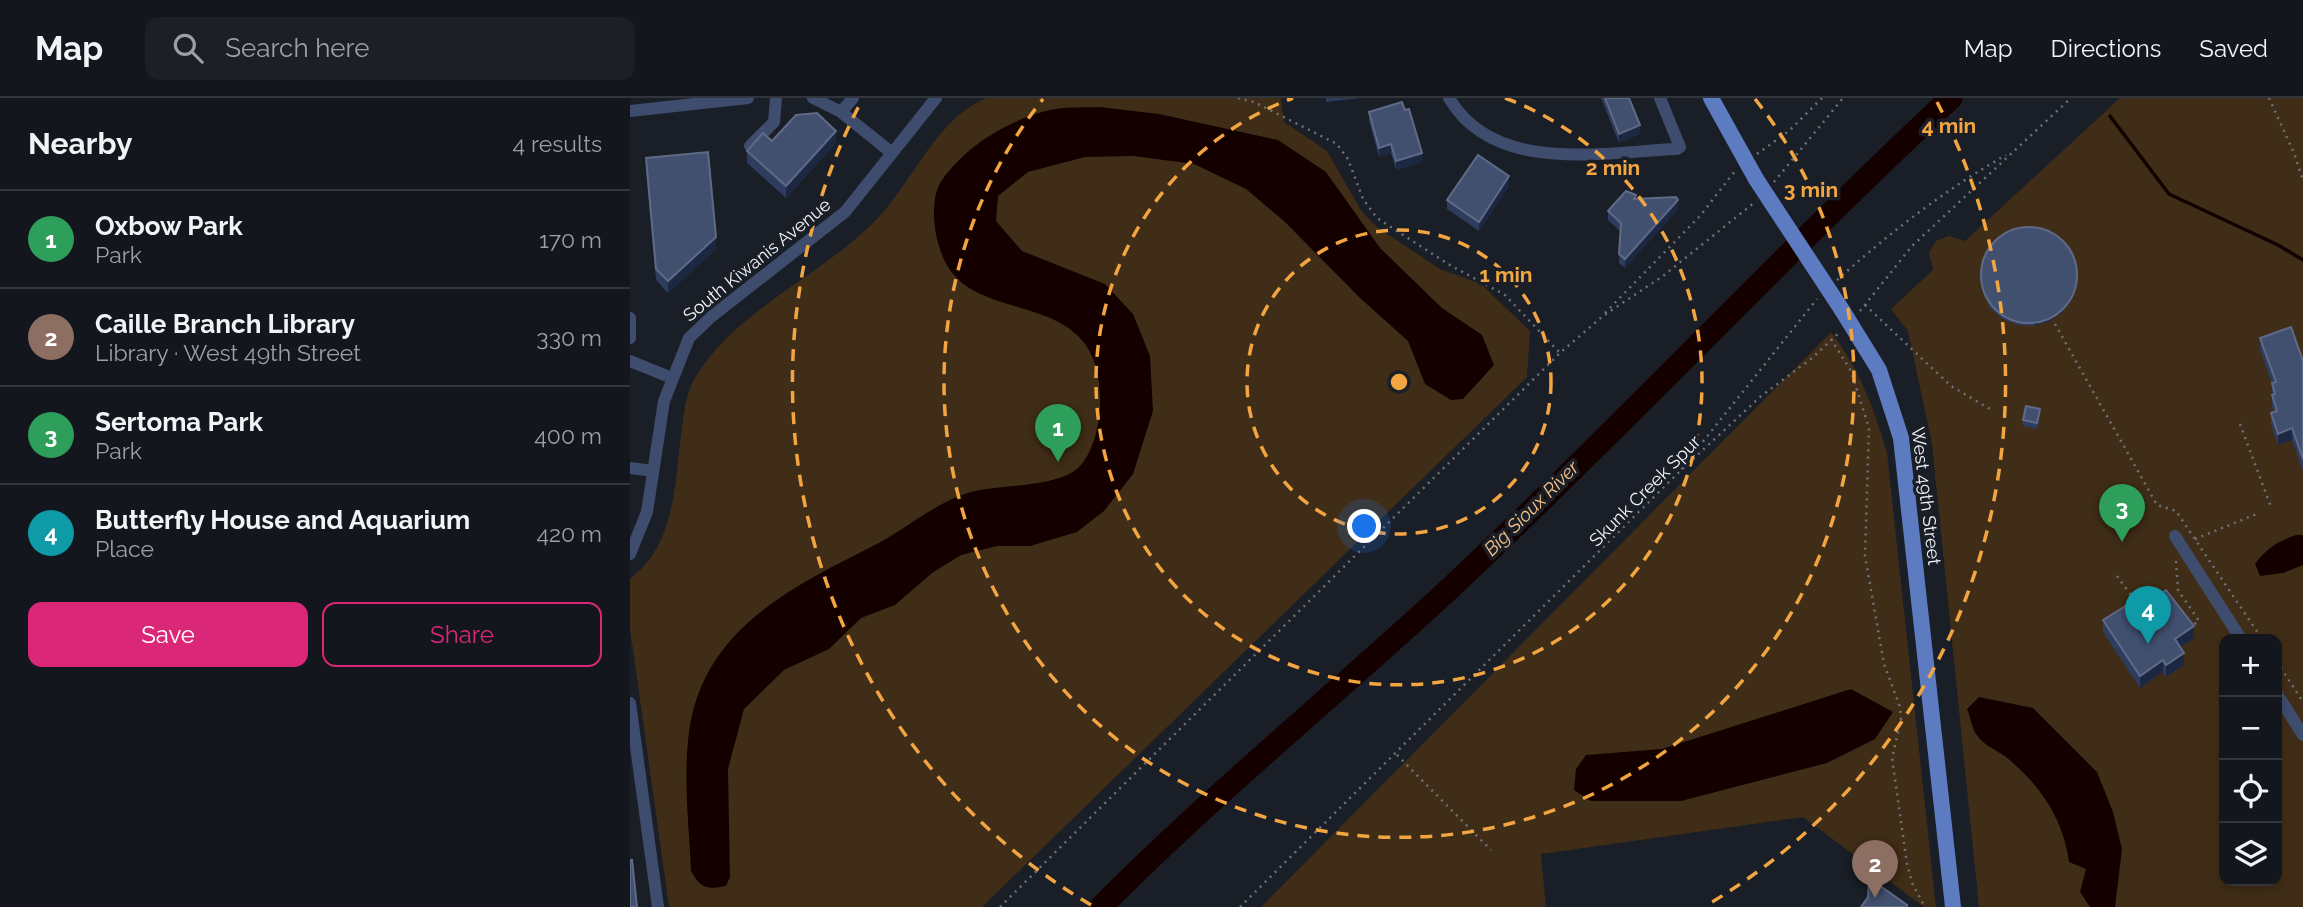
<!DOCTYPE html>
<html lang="en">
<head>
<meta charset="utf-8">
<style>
	:root { --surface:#13161d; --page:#1c1f26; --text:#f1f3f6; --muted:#9d9fa4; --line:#32353b; --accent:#db2777 }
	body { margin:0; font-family:Raleway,sans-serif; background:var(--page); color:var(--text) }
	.controls { position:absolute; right:21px; bottom:21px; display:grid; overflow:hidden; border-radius:14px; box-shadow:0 4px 10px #0003 }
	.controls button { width:63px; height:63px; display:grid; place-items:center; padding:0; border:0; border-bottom:2px solid var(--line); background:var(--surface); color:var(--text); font:35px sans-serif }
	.you { position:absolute; left:735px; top:429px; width:24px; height:24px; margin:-18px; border:5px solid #fff; border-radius:50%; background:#1a73e8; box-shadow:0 0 0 10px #1a73e833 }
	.badge { display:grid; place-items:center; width:46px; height:46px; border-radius:50%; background:var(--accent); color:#fff; font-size:23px; font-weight:700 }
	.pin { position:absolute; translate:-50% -58px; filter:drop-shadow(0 2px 4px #0008) }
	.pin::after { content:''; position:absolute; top:37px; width:24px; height:21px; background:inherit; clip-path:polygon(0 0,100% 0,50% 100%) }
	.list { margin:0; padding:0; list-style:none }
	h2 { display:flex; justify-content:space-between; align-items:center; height:91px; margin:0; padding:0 28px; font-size:30px }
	h2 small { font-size:23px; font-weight:400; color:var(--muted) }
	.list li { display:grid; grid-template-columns:46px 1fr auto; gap:21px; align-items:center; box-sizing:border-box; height:98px; padding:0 28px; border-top:2px solid var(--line) }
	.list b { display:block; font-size:26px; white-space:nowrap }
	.list p { margin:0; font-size:23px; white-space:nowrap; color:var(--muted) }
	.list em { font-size:23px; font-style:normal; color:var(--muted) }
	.actions { display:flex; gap:14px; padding:21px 28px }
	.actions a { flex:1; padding:16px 0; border:2px solid var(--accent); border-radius:14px; text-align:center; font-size:24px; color:var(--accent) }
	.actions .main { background:var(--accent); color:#fff }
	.icon { flex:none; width:38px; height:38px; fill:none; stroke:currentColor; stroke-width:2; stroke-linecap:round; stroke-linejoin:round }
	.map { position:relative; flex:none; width:1673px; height:809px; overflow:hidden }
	header { display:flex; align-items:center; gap:42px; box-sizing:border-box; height:98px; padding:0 35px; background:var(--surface); border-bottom:2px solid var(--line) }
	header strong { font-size:33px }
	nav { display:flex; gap:38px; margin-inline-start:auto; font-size:24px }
	.search { width:490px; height:63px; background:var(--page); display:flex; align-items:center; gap:18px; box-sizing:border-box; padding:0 24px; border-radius:14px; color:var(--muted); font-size:26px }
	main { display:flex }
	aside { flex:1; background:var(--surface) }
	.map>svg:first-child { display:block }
</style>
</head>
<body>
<header>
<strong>Map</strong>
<div class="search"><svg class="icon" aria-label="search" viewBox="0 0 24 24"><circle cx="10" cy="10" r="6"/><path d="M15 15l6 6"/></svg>Search here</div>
<nav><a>Map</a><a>Directions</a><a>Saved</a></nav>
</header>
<main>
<aside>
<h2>Nearby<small>4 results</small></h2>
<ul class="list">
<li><span class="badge" style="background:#2e9e5b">1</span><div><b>Oxbow Park</b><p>Park</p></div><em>170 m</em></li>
<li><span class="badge" style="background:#8d6e63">2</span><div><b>Caille Branch Library</b><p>Library · West 49th Street</p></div><em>330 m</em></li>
<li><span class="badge" style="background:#2e9e5b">3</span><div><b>Sertoma Park</b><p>Park</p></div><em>400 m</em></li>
<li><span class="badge" style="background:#0f9aa8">4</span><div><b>Butterfly House and Aquarium</b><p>Place</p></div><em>420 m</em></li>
</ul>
<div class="actions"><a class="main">Save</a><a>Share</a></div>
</aside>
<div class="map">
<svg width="1673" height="809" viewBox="0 0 1673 809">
	<rect width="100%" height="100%" fill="#191e27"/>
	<g fill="#402d17" fill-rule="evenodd">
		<path d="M356,0h295l3,24 43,29 35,61 16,16 62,41 41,15 49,47 -3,46 -545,530h-313l-39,-279v-49c47,-37 44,-95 52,-150 2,-17 4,-36 13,-51 40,-70 137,-106 190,-168 32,-38 54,-92 101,-112z"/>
		<path d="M1490,0h183v809h-324l-47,-463 -24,-113 -17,-22 42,-39 -4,-17 7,-12 13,-5 16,5zM1594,541h53v242h-53z"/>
		<path d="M1201,234c28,35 44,79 56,121l49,454h-12l-121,-90 -262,37 5,53h-285z"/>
	</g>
	<g fill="#150000">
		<path d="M470,9l59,7 119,26 48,32 54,76 62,60 40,27 12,30 -31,34 -12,1 -26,-16 -17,-43 -48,-43 -75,-76 -39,-33 -52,-25 -61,-8 -48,1 -57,15 -30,24 -2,25 26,30 83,33 28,30 17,42 3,55 -20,63 -29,37 -27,21 -47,14h-33l-36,9 -29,18 -37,32 -34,13 -32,31 -45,21 -40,39 -16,60 2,108 -4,9c-19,4 -26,2 -35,-15 -2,-46 -8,-94 -2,-139 14,-102 101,-144 182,-185 35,-17 62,-44 100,-55 29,-8 91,-4 110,-27 13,-15 19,-43 19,-62 3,-117 -115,-76 -152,-136 -13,-21 -21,-65 -6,-87 24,-34 65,-59 104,-69 17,-5 37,-3 54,-4z"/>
		<path d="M1666,437h7v30l-20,8 -23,3 -5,-12c12,-16 23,-23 41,-29z"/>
		<path d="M1221,591l42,23 -18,27 -48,24 -146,38h-90l-17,-11 2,-21 10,-14 76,-6z"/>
		<path d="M1349,599l54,11 64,64 16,40 9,37 -7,58h-25l-10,-15 6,-23 -17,-7c-6,-44 -29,-77 -63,-105 -11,-8 -22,-11 -30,-23 -4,-6 -6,-18 -9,-25z"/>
	</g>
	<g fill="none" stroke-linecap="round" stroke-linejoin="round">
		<path stroke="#150000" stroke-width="3.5" d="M1480,18l59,78 109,51 25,15"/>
		<path stroke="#150000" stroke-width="23" d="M471,809c109,-110 230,-209 344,-314 172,-161 333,-334 506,-495"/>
		<g stroke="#6d727a" stroke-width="2.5" stroke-dasharray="2 5" stroke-linecap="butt">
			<path d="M608,0l16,4 83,42 11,15 15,40 14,19 71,46 57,31 55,58"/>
			<path d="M1639,0l25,55 9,27"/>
			<path d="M1127,56l32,-23 33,-33"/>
			<path d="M1144,84l69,-84"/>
			<path d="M1207,182c51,-46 109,-91 169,-125"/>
			<path d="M1235,207l86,81 39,23"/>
			<path d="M1230,213l52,-65 159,-148"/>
			<path d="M975,215l95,-97 35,-45"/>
			<path d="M1425,226l102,181 19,6 86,128"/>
			<path d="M1201,241l20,32 18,57 -4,128 19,108 16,43 1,13 -9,38 15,106 5,19 13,24"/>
			<path d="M1610,326l31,83"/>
			<path d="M1051,371l136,-170"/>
			<path d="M1565,441l64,-26"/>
			<path d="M1546,463l2,29 21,31 -9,6"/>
			<path d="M1487,478l19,26"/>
			<path d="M1647,564l26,40"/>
			<path d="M767,657l94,95"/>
			<path d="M370,809l560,-554 43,-37 60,-40 92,-74"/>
			<path d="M610,809l437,-433 83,-77 52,-39 29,-27"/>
		</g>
		<g stroke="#3e4d6e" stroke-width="12">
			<path d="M183,0l28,14 51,41"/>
			<path d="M819,0c45,77 154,54 228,51l3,-2 -20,-49"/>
			<path d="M0,13l118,-13"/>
			<path d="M211,14l12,-14"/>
			<path d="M120,48l24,-24 2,-24"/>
			<path d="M0,220v20"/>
			<path d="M0,263l42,17"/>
			<path d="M0,370l23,3"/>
			<path d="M1545,438l66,103"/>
			<path d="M0,456l17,-42 17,-111 25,-63 22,-21 134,-105 91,-114"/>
			<path d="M1647,596l26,41"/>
			<path d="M0,605l28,204"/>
		</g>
		<g stroke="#5d7bc0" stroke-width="16">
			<path d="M1081,0l45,81"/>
			<path d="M1212,212l37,60 22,68 52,469"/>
		</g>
		<path stroke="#5d7bc0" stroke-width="16" d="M1126,81l86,131"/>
	</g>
	<g fill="#2d3c5f">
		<path d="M696,0h34l-34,4z"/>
		<path d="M971,0h28l11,36 -21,9z"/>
		<path d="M739,14l53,50 -26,8 -5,-17 -12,4 -10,-36z"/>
		<path d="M206,45l-50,55 -39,-35v-12z"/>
		<path d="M16,60l70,91 -48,44 -12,-13 -10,-110z"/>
		<path d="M879,88l-30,45 -32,-22v-9z"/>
		<path d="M1006,101l42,10 -53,59 -6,-5 2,-31 -13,-12v-9z"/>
		<path d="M1350,179l97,5 -5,16 -9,13 -13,10 -16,5 -16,-1 -15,-6 -13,-11 -7,-15z"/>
		<path d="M1630,240l43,23v110l-11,-31 -14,5 -7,-20v-12l3,-1 -2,-5v-23l-12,-35z"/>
		<path d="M1410,317l-3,14 -14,-3v-6z"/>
		<path d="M1473,522l91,18 -13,9 3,18 -18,12 -3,-5 -23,16 -37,-56z"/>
	</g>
	<g fill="#1c2841">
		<path d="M1010,27v9l-21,9v-9z"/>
		<path d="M206,33v12l-50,55v-12z"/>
		<path d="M761,46v9l-12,4v-9z"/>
		<path d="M792,55v9l-26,8v-9z"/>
		<path d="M879,78v10l-30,45v-9z"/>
		<path d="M1048,102v9l-53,59v-9z"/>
		<path d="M86,139v12l-48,44v-12z"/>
		<path d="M1447,181l-5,19 -9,13 -13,10 -16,5v-3z"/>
		<path d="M1662,330v12l-14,5v-11z"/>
		<path d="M1564,528v12l-19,13v-12z"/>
		<path d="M1554,555v12l-18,12v-12z"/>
		<path d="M1533,562v12l-23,16v-12z"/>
	</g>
	<g fill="#425070" stroke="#5e6a86" stroke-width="2">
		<path d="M975,0h24l11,27 -21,9z"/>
		<path d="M772,4l3,8 4,-1 13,44 -26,8 -5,-17 -12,4 -10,-36z"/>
		<path d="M187,15l19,18 -50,55 -39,-35 16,-18 9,8 24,-26z"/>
		<path d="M78,54l8,85 -48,44 -12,-12 -10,-111z"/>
		<path d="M848,57l31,21 -30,46 -32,-22z"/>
		<path d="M996,93l10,4 -2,4 42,-2 2,3 -53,59 -6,-5 2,-31 -13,-12z"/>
		<circle cx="1399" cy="177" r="48"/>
		<path d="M1661,229l12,34v98l-11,-31 -14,6 -7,-21 6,-2 -5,-16 3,-1 -3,-11 4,-1 -16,-44z"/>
		<path d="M1396,308l14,3 -3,14 -14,-3z"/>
		<path d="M1536,492l28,36 -19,13 9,14 -18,12 -3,-5 -23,16 -37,-56 32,-20 5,7z"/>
		<path d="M0,762h2l5,47h-7z"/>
		<path d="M1239,780l38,27v2h-46l7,-10z"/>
	</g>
	<g fill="none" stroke="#f2a541" stroke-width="3.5" stroke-dasharray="12 9">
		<circle cx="769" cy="284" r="152"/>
		<path d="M875 0A303 303 0 1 1 663 0"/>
		<path d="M1125 1A455 455 0 1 1 413 1"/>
		<path d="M461 807A607 607 0 0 1 231 4M1307 4A607 607 0 0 1 1077 807"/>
	</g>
	<g text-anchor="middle" stroke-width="7" stroke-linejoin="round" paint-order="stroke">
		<g font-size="18" fill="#f2f5fc" stroke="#191e27">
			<text transform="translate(127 162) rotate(-39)" y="6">South Kiwanis Avenue</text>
			<text transform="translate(1015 393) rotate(-45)" y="6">Skunk Creek Spur</text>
			<text transform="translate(1296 398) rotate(83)" y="6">West 49th Street</text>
		</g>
		<g font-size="19" font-style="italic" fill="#fac385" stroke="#191e27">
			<text transform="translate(901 410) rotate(-45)" y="7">Big Sioux River</text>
		</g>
	</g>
	<circle cx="769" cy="284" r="10" fill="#f2a541" stroke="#191e27" stroke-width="3.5"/>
	<g font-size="21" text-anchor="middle" font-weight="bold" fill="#f2a541" stroke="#191e27" stroke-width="7" stroke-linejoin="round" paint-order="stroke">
		<text x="1319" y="35">4 min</text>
		<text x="983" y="77">2 min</text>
		<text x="1181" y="99">3 min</text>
		<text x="876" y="184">1 min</text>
	</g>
</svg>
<div class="controls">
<button>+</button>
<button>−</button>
<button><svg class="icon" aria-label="locate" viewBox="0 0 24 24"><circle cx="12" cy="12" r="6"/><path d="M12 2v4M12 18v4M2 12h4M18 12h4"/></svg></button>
<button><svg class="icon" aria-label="layers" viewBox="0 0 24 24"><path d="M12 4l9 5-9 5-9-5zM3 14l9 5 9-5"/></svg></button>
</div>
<div class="you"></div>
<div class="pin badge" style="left:428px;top:364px;background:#2e9e5b">1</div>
<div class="pin badge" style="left:1245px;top:800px;background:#8d6e63">2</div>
<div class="pin badge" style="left:1492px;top:444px;background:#2e9e5b">3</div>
<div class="pin badge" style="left:1518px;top:546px;background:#0f9aa8">4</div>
</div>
</main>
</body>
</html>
